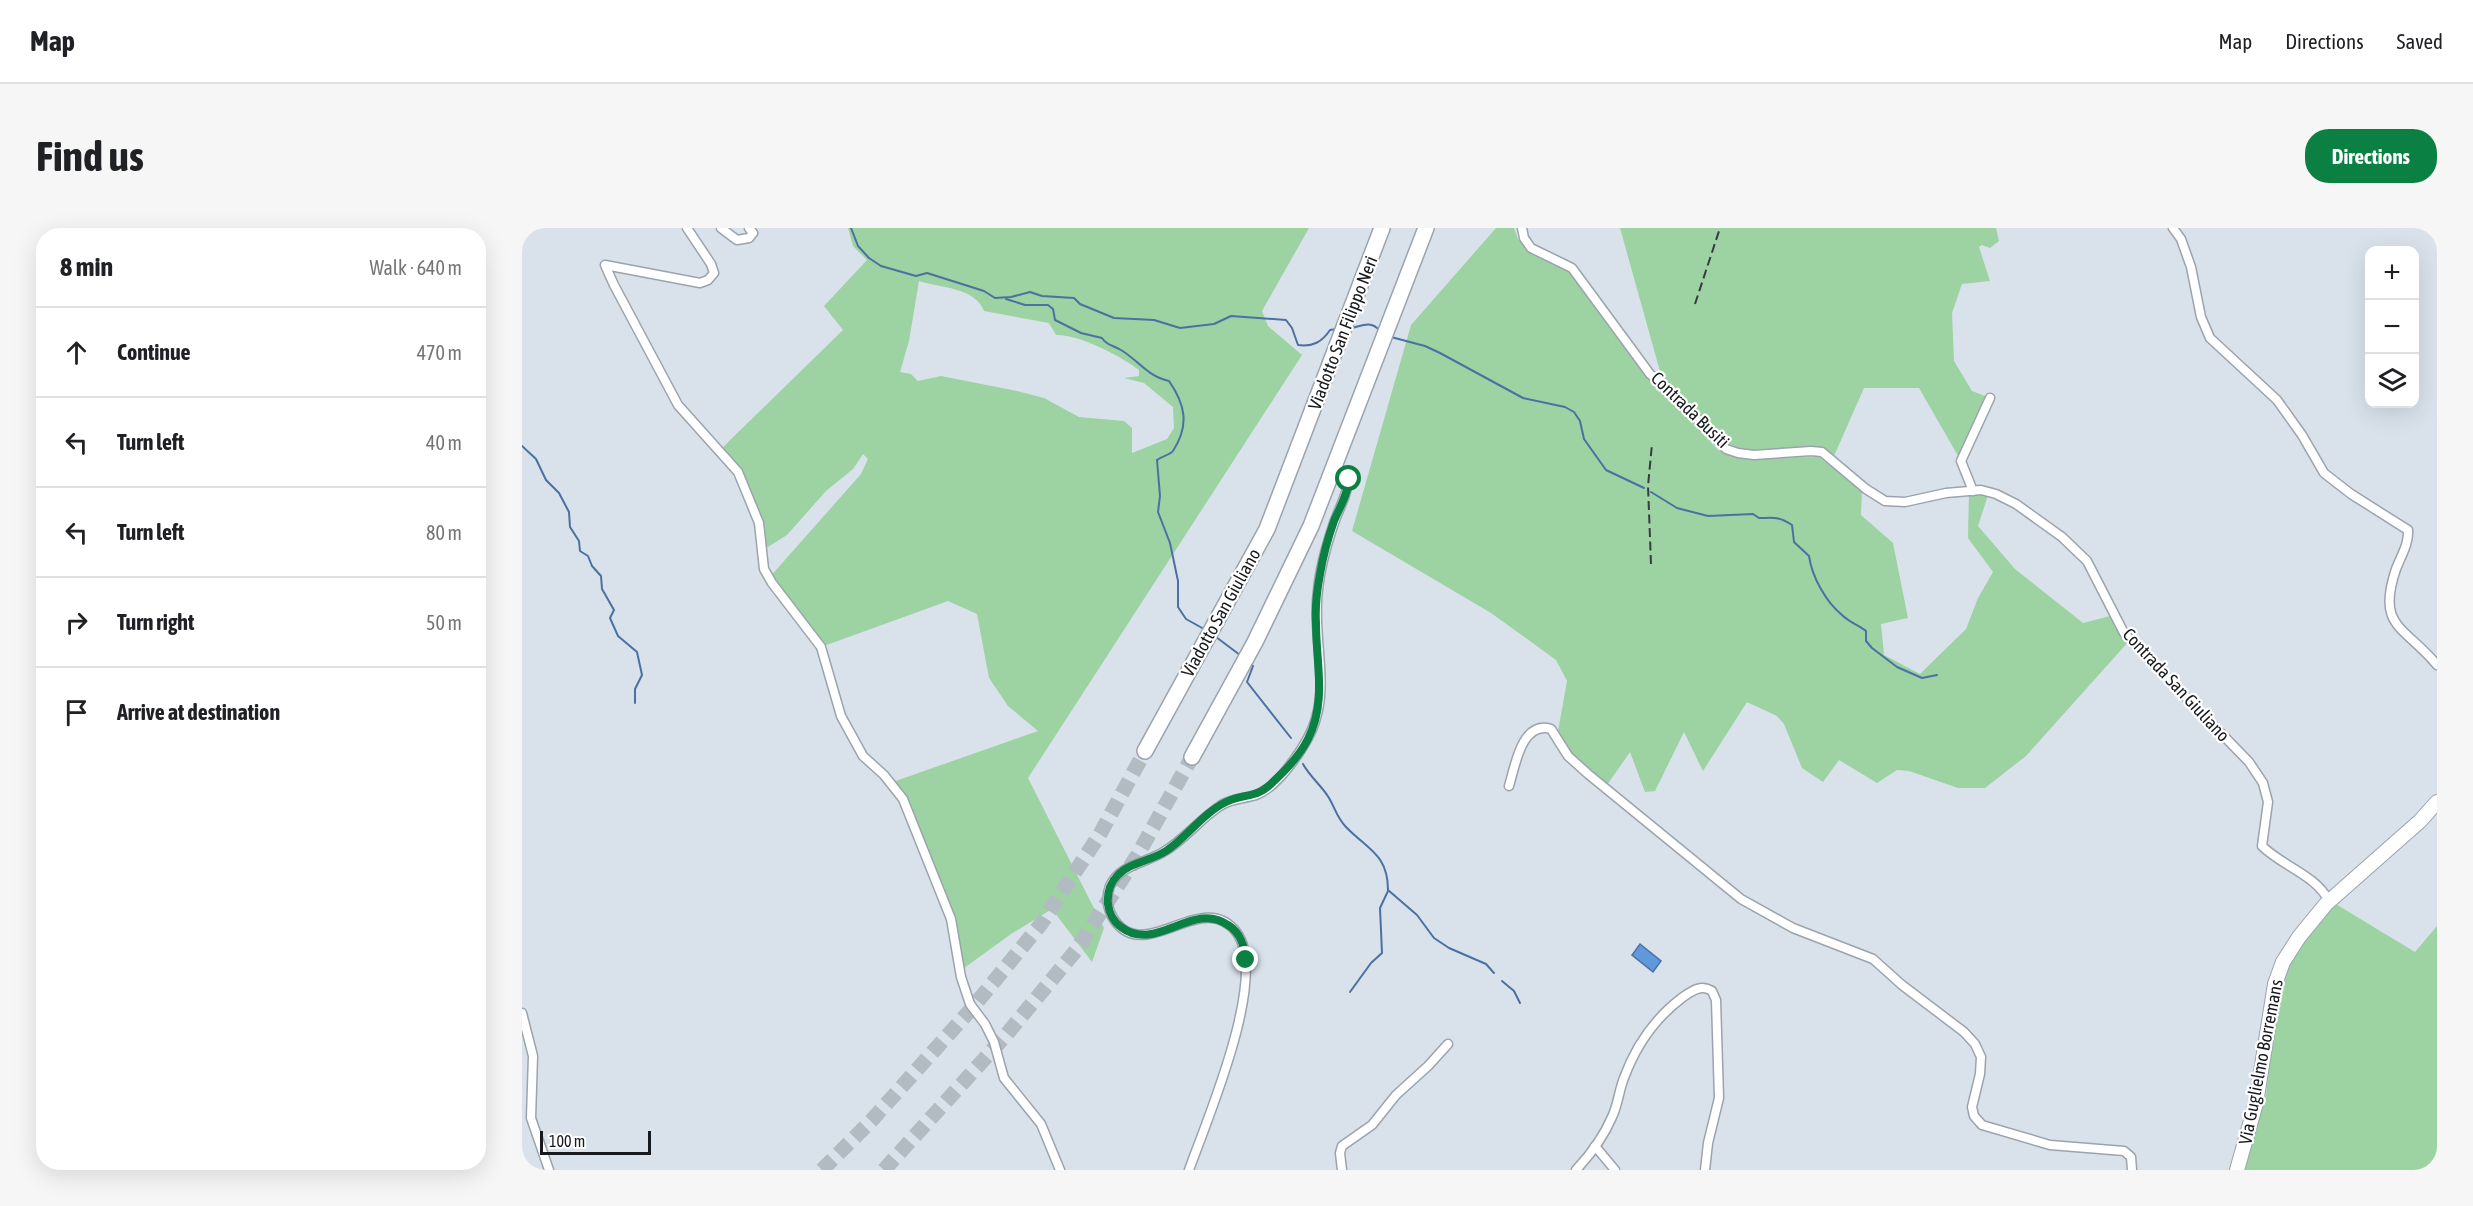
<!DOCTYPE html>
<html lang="en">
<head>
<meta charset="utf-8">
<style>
	:root { --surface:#fff; --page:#f6f6f6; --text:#202124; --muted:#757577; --line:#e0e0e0; --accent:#0b8043 }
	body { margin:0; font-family:"Asap Condensed",sans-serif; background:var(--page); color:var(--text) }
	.controls { position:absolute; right:18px; top:18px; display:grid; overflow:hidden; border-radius:12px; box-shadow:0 6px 24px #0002 }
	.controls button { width:54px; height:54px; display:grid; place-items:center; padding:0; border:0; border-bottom:2px solid var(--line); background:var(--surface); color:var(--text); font:30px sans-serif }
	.scale { position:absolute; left:18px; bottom:15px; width:111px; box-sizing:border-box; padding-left:6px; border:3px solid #16191d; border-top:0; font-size:16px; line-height:21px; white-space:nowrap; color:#16191d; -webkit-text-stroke:4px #fff; paint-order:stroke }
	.stop { position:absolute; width:18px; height:18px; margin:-14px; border:4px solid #0b8043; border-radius:50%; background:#fff }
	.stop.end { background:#0b8043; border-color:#fff; box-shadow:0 2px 6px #0008 }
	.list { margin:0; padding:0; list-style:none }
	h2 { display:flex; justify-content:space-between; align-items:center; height:78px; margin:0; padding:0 24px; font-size:26px }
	h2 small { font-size:20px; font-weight:400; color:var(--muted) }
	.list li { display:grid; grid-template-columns:39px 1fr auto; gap:18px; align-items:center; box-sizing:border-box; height:90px; padding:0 24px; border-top:2px solid var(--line) }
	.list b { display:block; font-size:22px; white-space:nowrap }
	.list em { font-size:20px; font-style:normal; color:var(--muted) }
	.icon { flex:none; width:33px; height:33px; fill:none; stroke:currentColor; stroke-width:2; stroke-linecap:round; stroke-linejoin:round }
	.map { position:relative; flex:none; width:1915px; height:942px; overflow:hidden; border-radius:24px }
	header { display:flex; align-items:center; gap:36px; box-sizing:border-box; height:84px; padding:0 30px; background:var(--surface); border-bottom:2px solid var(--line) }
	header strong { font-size:28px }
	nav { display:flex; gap:33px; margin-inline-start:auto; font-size:21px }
	.intro { display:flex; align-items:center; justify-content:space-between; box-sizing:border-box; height:144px; padding:0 36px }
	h1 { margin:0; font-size:42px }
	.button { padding:15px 27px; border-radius:24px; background:var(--accent); color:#fff; font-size:21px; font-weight:700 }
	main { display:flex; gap:36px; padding:0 36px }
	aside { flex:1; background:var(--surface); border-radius:24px; box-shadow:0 6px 24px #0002 }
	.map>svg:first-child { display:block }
</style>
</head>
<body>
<header>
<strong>Map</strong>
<nav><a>Map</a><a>Directions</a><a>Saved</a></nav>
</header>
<div class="intro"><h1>Find us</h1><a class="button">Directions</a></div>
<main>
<aside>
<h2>8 min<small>Walk · 640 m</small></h2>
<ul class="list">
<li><svg class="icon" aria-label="ahead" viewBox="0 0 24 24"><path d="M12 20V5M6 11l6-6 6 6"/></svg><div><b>Continue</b></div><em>470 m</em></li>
<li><svg class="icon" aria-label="left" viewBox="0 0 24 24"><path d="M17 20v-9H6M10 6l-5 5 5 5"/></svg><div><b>Turn left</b></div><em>40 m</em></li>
<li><svg class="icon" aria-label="left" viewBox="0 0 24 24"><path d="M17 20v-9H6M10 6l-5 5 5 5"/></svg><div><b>Turn left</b></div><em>80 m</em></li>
<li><svg class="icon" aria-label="right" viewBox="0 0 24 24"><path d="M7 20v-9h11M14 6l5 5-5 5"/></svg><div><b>Turn right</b></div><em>50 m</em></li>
<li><svg class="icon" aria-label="arrive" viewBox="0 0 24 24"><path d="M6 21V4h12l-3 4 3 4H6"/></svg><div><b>Arrive at destination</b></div></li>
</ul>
</aside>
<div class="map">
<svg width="1915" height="942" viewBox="0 0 1915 942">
	<rect width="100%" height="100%" fill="#d9e2eb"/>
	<g fill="#9dd2a3" fill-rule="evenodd">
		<path d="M326,0h461l-47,83 6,15 34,29 -274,423 76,150 -12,34 -40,-53 -41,25 -51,37 -9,-52 -32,-82 -29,-54 148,-52 -30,-25 -19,-28 -12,-64 -29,-13 -127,46 -52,-69 92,-104 7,-15 -5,-5 -10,15 -27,22 -39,44 -24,15 -11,-49 -32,-51 123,-120 -19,-24 43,-46 -14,-14zM397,53c21,7 56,6 65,30l65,12 7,12c22,-1 65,21 83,35v6l-15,2 20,5 29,24 1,21 -7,11 -35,14v-25l-8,-7 -45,-4 -35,-19 -27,-7 -76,-15 -23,5 -7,-7 -11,-2 9,-31z"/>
		<path d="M974,0h18l4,11 8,10 45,23 52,69 20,31 30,28 45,50 26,8 75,-1 43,34 -1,24 32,28 15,75 -27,6 3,31 36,19 46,-45 12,-31 15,-26 -25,-34 1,-47 20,1 -11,34 37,43 68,54 31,-8 16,25 -104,116 -41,32h-27l-49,-17 -12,-1 -20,13 -38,-23 -16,22 -21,-14 -18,-44 -7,-8 -30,-14 -44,69 -19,-39 -29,59 -10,1 -15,-40 -25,36 -17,-14 -31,-37 10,-56 -11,-21 -65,-47 -139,-82 59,-206z"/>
		<path d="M1098,0h376l3,13 -9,7 -8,-3 -3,2 11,34 -28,3 -10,29 2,48 18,30 18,7 -29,63 -42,-73h-55l-30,68c-37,-22 -67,6 -105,-12l-68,-69z"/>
		<path d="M1812,675l81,49 22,-26v244h-192l21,-76 12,-95 7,-28 15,-29z"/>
	</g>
	<path fill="#6197db" stroke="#4a71a2" stroke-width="1.5" d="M1118,716l21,17 -8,11 -21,-17z"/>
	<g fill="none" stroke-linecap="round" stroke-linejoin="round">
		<g stroke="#4a71a2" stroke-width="2">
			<path d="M329,0l7,18 11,12 12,8 35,10 11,-3 57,18 11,7 16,-1 19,-5 12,4 32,2 6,6 34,14 40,2 26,8 34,-4 17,-8 55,4 6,8 6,17c15,2 24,-3 32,-15l7,-1"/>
			<path d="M484,71l19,6h23l5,4 2,11 26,13 21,5c5,8 11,7 19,12 17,10 27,27 48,31 16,23 21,44 4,70 -3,4 -11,5 -16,9l3,36 -2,16 12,31 8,38v26l8,12 18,10"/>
			<path d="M830,100c9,-2 19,-8 27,2"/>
			<path d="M869,109l34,9 15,7 83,45 42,9 9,5 6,9 4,18 22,31 38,18"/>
			<path d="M0,218l14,13 10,21 13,13 10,19 1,15 9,14 1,10 8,5 4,10 9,10 1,13 12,21 -4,8 8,18 19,16 5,23 -7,14v14"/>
			<path d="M1129,264l26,16 31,8 45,-2 6,4c15,0 19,-2 33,7l2,17 15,14c3,21 17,46 33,59 7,7 16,10 24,16v10l6,7 25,19 25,11 15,-3"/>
			<path d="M694,409l24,18"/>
			<path d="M727,435l4,3 -6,16 44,56"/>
			<path d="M781,536c7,13 19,22 26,34 6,10 8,20 17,29 21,22 42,27 42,63l29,25 17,23 15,10 37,16 8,9"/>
			<path d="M980,753l12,10 6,12"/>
			<path d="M828,764l21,-29 11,-10 -2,-45 8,-17"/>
		</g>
		<g stroke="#b2bac2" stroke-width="15" stroke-dasharray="15 8" stroke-linecap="butt">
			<path d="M300,942l49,-49 102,-114 68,-83 59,-90 45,-83"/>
			<path d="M362,942l122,-135 71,-86 60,-93 55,-99"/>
		</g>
		<defs>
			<g id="street">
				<path d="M165,0l24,36 3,9 -6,7 -8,3 -95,-18 9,20 64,120 60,67 21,51 5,46 8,14 49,64 20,69 22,40 21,19 19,24 48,120 10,58 9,27 15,20 9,18 10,36 37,46 19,46"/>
				<path d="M199,0l16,12 12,-2 4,-5 -4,-5"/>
				<path d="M1000,0l2,10 7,10 41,20 78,106 21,17 55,58 12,4 16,2 57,-4 11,1 44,37 19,12 20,1 41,-9 35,-3 15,4 20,10 46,33 25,24 37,72 125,129 14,21 5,19 -6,44c20,20 54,29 67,55"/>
				<path d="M1651,0l8,11 10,28 10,50 9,21 67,62 25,35 22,38 27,21 57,36c1,14 -7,26 -12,39 -20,59 9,57 41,96"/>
				<path d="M1451,263l-12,-30 29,-63"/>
				<path d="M987,558c6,-20 13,-66 42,-57l17,27 20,18 153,125 52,29 80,31 29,26 62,47 11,12 6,13 -1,17 -8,33 2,9 8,9 68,20 74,6 7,6 1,13"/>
				<path d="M0,785l11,43 -2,62 18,52"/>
				<path d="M1073,918l20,24"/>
				<path d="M667,942c17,-48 80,-193 48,-237 -35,-47 -93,35 -124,-15 -6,-10 -7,-22 -3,-32 10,-22 37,-23 55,-35 20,-12 35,-32 55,-45 11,-8 24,-7 36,-11 23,-8 54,-54 60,-77 12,-39 -4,-86 2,-128 2,-22 8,-43 15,-64 6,-19 17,-34 15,-54"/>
				<path d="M820,942l-2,-17 2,-7 30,-21 24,-30 32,-29 20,-22"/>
				<path d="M1054,942c14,-15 28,-34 36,-53 6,-12 7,-27 12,-39 12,-33 31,-60 59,-81 9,-6 18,-13 29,-6l4,9 3,98 -11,45 -3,27"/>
			</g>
			<path id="primary" d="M1715,942l19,-67 19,-119 8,-22 16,-25 27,-33 94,-83 17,-19"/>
			<g id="highway">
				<path d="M623,523l122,-222 115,-301"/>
				<path d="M670,529l63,-115 56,-116 115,-298"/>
			</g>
		</defs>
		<use href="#street" stroke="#9ba3ac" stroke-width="11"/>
		<use href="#primary" stroke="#9ba3ac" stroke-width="16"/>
		<use href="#highway" stroke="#9ba3ac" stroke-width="18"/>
		<use href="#street" stroke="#fff" stroke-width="8"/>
		<use href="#primary" stroke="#fff" stroke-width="14"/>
		<use href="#highway" stroke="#fff" stroke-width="15"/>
		<g stroke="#383c41" stroke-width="2" stroke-dasharray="9 4.5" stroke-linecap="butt">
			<path d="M1173,76l25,-76"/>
			<path d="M1129,336l-3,-78 4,-42"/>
		</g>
	</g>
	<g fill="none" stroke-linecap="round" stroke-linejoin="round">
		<path stroke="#0b8043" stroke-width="8" d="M724,732c-2,-14 -5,-27 -18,-35 -35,-25 -72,29 -107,2 -7,-5 -12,-14 -13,-23 -1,-10 2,-21 10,-29 12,-13 33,-14 48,-24 21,-14 37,-38 60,-49 19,-9 31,-3 48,-21 13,-12 26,-26 34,-42 19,-38 8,-75 8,-116 -1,-16 1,-33 4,-49 3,-18 8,-36 14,-53 6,-14 14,-27 15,-42"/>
	</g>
	<g text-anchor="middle" stroke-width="4.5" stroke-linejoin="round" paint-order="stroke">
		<g font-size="18" fill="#16191d" stroke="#fff">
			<text transform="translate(821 105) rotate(-69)" y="6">Viadotto San Filippo Neri</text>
			<text transform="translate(1168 182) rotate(44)" y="6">Contrada Busiti</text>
			<text transform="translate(699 385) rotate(-61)" y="6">Viadotto San Giuliano</text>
			<text transform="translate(1654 457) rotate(47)" y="6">Contrada San Giuliano</text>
			<text transform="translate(1739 834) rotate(-79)" y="6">Via Guglielmo Borremans</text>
		</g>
	</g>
</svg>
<div class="controls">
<button>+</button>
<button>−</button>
<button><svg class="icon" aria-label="layers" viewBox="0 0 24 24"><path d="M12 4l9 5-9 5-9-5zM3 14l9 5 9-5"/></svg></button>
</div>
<div class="scale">100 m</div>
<div class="stop" style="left:827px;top:251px"></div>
<div class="stop end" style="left:724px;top:732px"></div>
</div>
</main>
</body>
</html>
